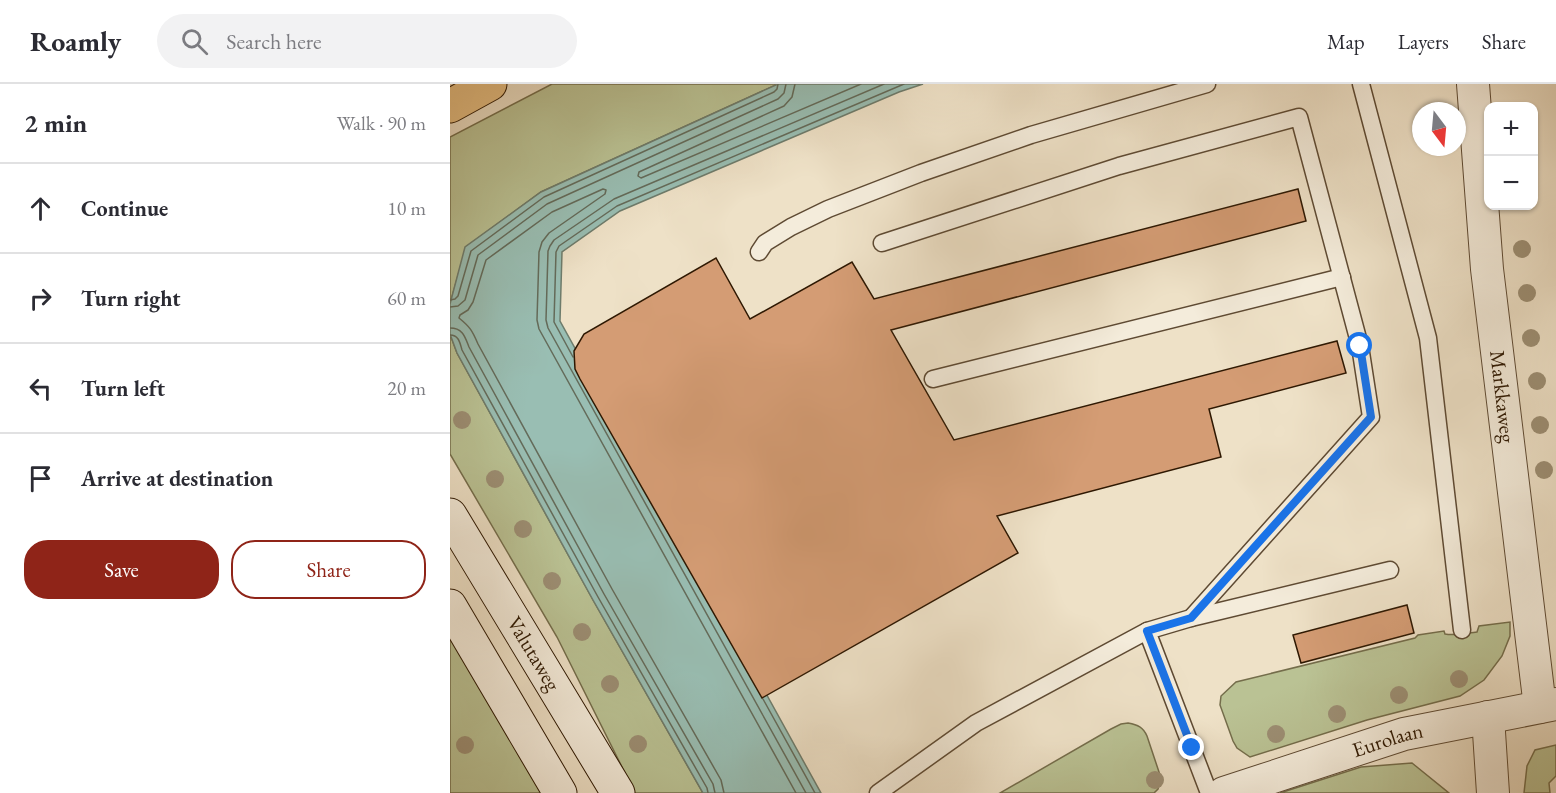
<!DOCTYPE html>
<html lang="en">
<head>
<meta charset="utf-8">
<style>
	:root { --surface:#fff; --page:#f2f2f3; --text:#2b2b33; --muted:#7c7c81; --line:#e1e1e2; --accent:#8f2418 }
	body { margin:0; font-family:"EB Garamond",serif; background:var(--page); color:var(--text) }
	.controls { position:absolute; right:18px; top:18px; display:grid; overflow:hidden; border-radius:12px; box-shadow:0 2px 4px #0004 }
	.controls button { width:54px; height:54px; display:grid; place-items:center; padding:0; border:0; border-bottom:2px solid var(--line); background:var(--surface); color:var(--text); font:30px sans-serif }
	.compass { position:absolute; left:962px; top:18px; width:54px; height:54px; border-radius:50%; background:var(--surface); box-shadow:0 2px 4px #0004; rotate:164deg }
	.stop { position:absolute; width:18px; height:18px; margin:-14px; border:4px solid #1a73e8; border-radius:50%; background:#fff }
	.stop.end { background:#1a73e8; border-color:#fff; box-shadow:0 2px 6px #0008 }
	.list { margin:0; padding:0; list-style:none }
	h2 { display:flex; justify-content:space-between; align-items:center; height:78px; margin:0; padding:0 24px; font-size:26px }
	h2 small { font-size:20px; font-weight:400; color:var(--muted) }
	.list li { display:grid; grid-template-columns:39px 1fr auto; gap:18px; align-items:center; box-sizing:border-box; height:90px; padding:0 24px; border-top:2px solid var(--line) }
	.list b { display:block; font-size:22px; white-space:nowrap }
	.list em { font-size:20px; font-style:normal; color:var(--muted) }
	.actions { display:flex; gap:12px; padding:18px 24px }
	.actions a { flex:1; padding:14px 0; border:2px solid var(--accent); border-radius:24px; text-align:center; font-size:21px; color:var(--accent) }
	.actions .main { background:var(--accent); color:#fff }
	.icon { flex:none; width:33px; height:33px; fill:none; stroke:currentColor; stroke-width:2; stroke-linecap:round; stroke-linejoin:round }
	.map { position:relative; flex:none; width:1106px; height:709px; overflow:hidden }
	header { display:flex; align-items:center; gap:36px; box-sizing:border-box; height:84px; padding:0 30px; background:var(--surface); border-bottom:2px solid var(--line) }
	header strong { font-size:28px }
	nav { display:flex; gap:33px; margin-inline-start:auto; font-size:21px }
	.search { width:420px; height:54px; background:var(--page); display:flex; align-items:center; gap:15px; box-sizing:border-box; padding:0 21px; border-radius:33px; color:var(--muted); font-size:22px }
	main { display:flex }
	aside { flex:1; background:var(--surface) }
	.map>svg:first-child { display:block }
</style>
</head>
<body>
<header>
<strong>Roamly</strong>
<div class="search"><svg class="icon" aria-label="search" viewBox="0 0 24 24"><circle cx="10" cy="10" r="6"/><path d="M15 15l6 6"/></svg>Search here</div>
<nav><a>Map</a><a>Layers</a><a>Share</a></nav>
</header>
<main>
<aside>
<h2>2 min<small>Walk · 90 m</small></h2>
<ul class="list">
<li><svg class="icon" aria-label="ahead" viewBox="0 0 24 24"><path d="M12 20V5M6 11l6-6 6 6"/></svg><div><b>Continue</b></div><em>10 m</em></li>
<li><svg class="icon" aria-label="right" viewBox="0 0 24 24"><path d="M7 20v-9h11M14 6l5 5-5 5"/></svg><div><b>Turn right</b></div><em>60 m</em></li>
<li><svg class="icon" aria-label="left" viewBox="0 0 24 24"><path d="M17 20v-9H6M10 6l-5 5 5 5"/></svg><div><b>Turn left</b></div><em>20 m</em></li>
<li><svg class="icon" aria-label="arrive" viewBox="0 0 24 24"><path d="M6 21V4h12l-3 4 3 4H6"/></svg><div><b>Arrive at destination</b></div></li>
</ul>
<div class="actions"><a class="main">Save</a><a>Share</a></div>
</aside>
<div class="map">
<svg width="1106" height="709" viewBox="0 0 1106 709">
	<rect width="100%" height="100%" fill="#eee1c7"/>
	<filter id="stains"><feTurbulence type="fractalNoise" baseFrequency=".00333" numOctaves="4"/><feColorMatrix values="0 0 0 0 .2 0 0 0 0 .09 0 0 0 0 .02 0 0 0 .5 -.17"/></filter>
	<radialGradient id="worn" r=".72"><stop offset=".6" stop-color="#630" stop-opacity="0"/><stop offset="1" stop-color="#630" stop-opacity=".3"/></radialGradient>
	<g fill="#bac294" stroke="#746d4b" stroke-width="1.5">
		<path d="M102,0h226l-237,108 -75,55 -16,57v-167z"/>
		<path d="M0,250l7,19 136,247 110,193h-68l-78,-156 -107,-183z"/>
		<path d="M1060,538v14l-8,20 -18,24 -24,16 -93,24 -117,37 -13,-9 -4,-7 -13,-36 1,-9 15,-14 179,-44 3,-3 26,-4 1,3c10,2 22,-1 32,-2l2,-6z"/>
		<path d="M0,544l94,165h-94z"/>
		<path d="M678,639c10,2 15,4 19,13l14,42 -3,11 -4,4h-154l111,-64 10,-5z"/>
		<path d="M1106,661v31l-7,7 1,10h-26l3,-27 8,-16z"/>
		<path d="M962,679l37,30h-169l81,-26z"/>
	</g>
	<path fill="#99beb3" stroke="#6e7c6c" stroke-width="1.5" d="M328,0h145l-24,8 -279,119 -58,41 -2,69 261,472h-118l-110,-193 -136,-247 -7,-19v-30l15,-57 76,-55z"/>
	<g fill="none" stroke-linecap="round" stroke-linejoin="round">
		<g stroke="#646b5a" stroke-width="1.5">
			<path d="M345,0l-3,13 -8,9 -145,66 -1,4 3,2 220,-94"/>
			<path d="M0,216l5,-1 3,-3 13,-45 73,-54 230,-105 3,-3 1,-5"/>
			<path d="M0,223l8,-1 7,-6 13,-45 69,-51 231,-105 6,-6 2,-9"/>
			<path d="M0,244c13,0 15,9 19,19l135,247 109,190 2,9"/>
			<path d="M0,251c9,0 10,8 12,15l136,247 109,191 1,5"/>
			<path d="M123,273l-19,-35 2,-70 3,-6 58,-40 287,-122"/>
			<path d="M313,615l52,94"/>
			<path d="M274,709l-3,-13 -109,-191 -134,-245c-6,-14 -8,-17 -19,-26l1,-3 8,-5 5,-8 13,-42 66,-48 51,-23 3,1 -1,4 -56,39 -7,9 -3,10 -2,68 2,9 257,464"/>
			<path d="M356,709l-258,-465 -2,-8 2,-69 2,-5 4,-6 60,-41 270,-115"/>
		</g>
	</g>
	<g fill="#d49c74" stroke="#2e1802" stroke-width="1.5">
		<path d="M848,105l8,32 -415,109 63,110 383,-99 9,32 -137,36 12,48 -224,59 21,37 -256,145 -182,-319 -5,-10 -1,-18 10,-17 132,-76 34,61 102,-57 22,37z"/>
		<path d="M957,521l7,28 -113,30 -8,-28z"/>
	</g>
	<g fill="none" stroke-linecap="round" stroke-linejoin="round">
		<defs>
			<g id="service">
				<path d="M911,0l67,254 34,292"/>
				<path d="M432,159l237,-77 180,-49 61,229 11,71 -180,201"/>
				<path d="M309,168l6,-9 26,-16 37,-18 93,-36 110,-38 176,-51"/>
				<path d="M483,295l409,-102"/>
				<path d="M428,709l98,-70 171,-92"/>
				<path d="M759,709l-62,-162 44,-13 199,-48"/>
			</g>
			<g id="minor">
				<path id="s1" d="M1023,0l14,185 53,438"/>
				<path d="M1038,633l5,76"/>
				<path id="s2" d="M774,709l180,-59 152,-30"/>
			</g>
			<g id="secondary">
				<path id="s3" d="M0,431l168,278"/>
				<path d="M0,522l110,187"/>
			</g>
			<path id="primary" d="M0,22l40,-22"/>
		</defs>
		<use href="#service" stroke="#5e4a33" stroke-width="19"/>
		<use href="#minor" stroke="#5e4a33" stroke-width="34"/>
		<use href="#secondary" stroke="#2e1802" stroke-width="35"/>
		<use href="#primary" stroke="#2e1802" stroke-width="35"/>
		<use href="#service" stroke="#f4ecdb" stroke-width="16"/>
		<use href="#minor" stroke="#f4ecdb" stroke-width="32"/>
		<use href="#secondary" stroke="#f4ecdb" stroke-width="33"/>
		<use href="#primary" stroke="#e7c084" stroke-width="33"/>
	</g>
	<g fill="#9c8e73">
		<circle cx="1072" cy="165" r="9"/>
		<circle cx="1077" cy="209" r="9"/>
		<circle cx="1081" cy="254" r="9"/>
		<circle cx="1087" cy="297" r="9"/>
		<circle cx="12" cy="336" r="9"/>
		<circle cx="1090" cy="341" r="9"/>
		<circle cx="1094" cy="386" r="9"/>
		<circle cx="45" cy="395" r="9"/>
		<circle cx="73" cy="445" r="9"/>
		<circle cx="102" cy="497" r="9"/>
		<circle cx="132" cy="548" r="9"/>
		<circle cx="1009" cy="595" r="9"/>
		<circle cx="160" cy="600" r="9"/>
		<circle cx="949" cy="611" r="9"/>
		<circle cx="887" cy="630" r="9"/>
		<circle cx="826" cy="650" r="9"/>
		<circle cx="188" cy="660" r="9"/>
		<circle cx="15" cy="661" r="9"/>
		<circle cx="705" cy="696" r="9"/>
	</g>
	<g fill="none" stroke-linecap="round" stroke-linejoin="round">
		<path stroke="#1a73e8" stroke-width="8" d="M742,664l-45,-117 44,-13 180,-201 -11,-71"/>
	</g>
	<g text-anchor="middle" stroke-width="4.5" stroke-linejoin="round" paint-order="stroke">
		<g font-size="21" fill="#2e1802" stroke="#f4ecdb">
			<text dy="7" stroke="none"><textPath href="#s1" startOffset="314">Markkaweg</textPath></text>
			<text dy="7" stroke="none"><textPath href="#s3" startOffset="162">Valutaweg</textPath></text>
			<text dy="7" stroke="none"><textPath href="#s2" startOffset="172">Eurolaan</textPath></text>
		</g>
	</g>
	<rect width="100%" height="100%" filter="url(#stains)"/>
	<rect width="100%" height="100%" fill="url(#worn)"/>
</svg>
<div class="controls">
<button>+</button>
<button>−</button>
</div>
<svg class="compass" viewBox="-18 -18 36 36"><path d="M0-13l5 13h-10z" fill="#e53935"/><path d="M0 13l5-13h-10z" fill="#7c7c81"/></svg>
<div class="stop" style="left:910px;top:262px"></div>
<div class="stop end" style="left:742px;top:664px"></div>
</div>
</main>
</body>
</html>
